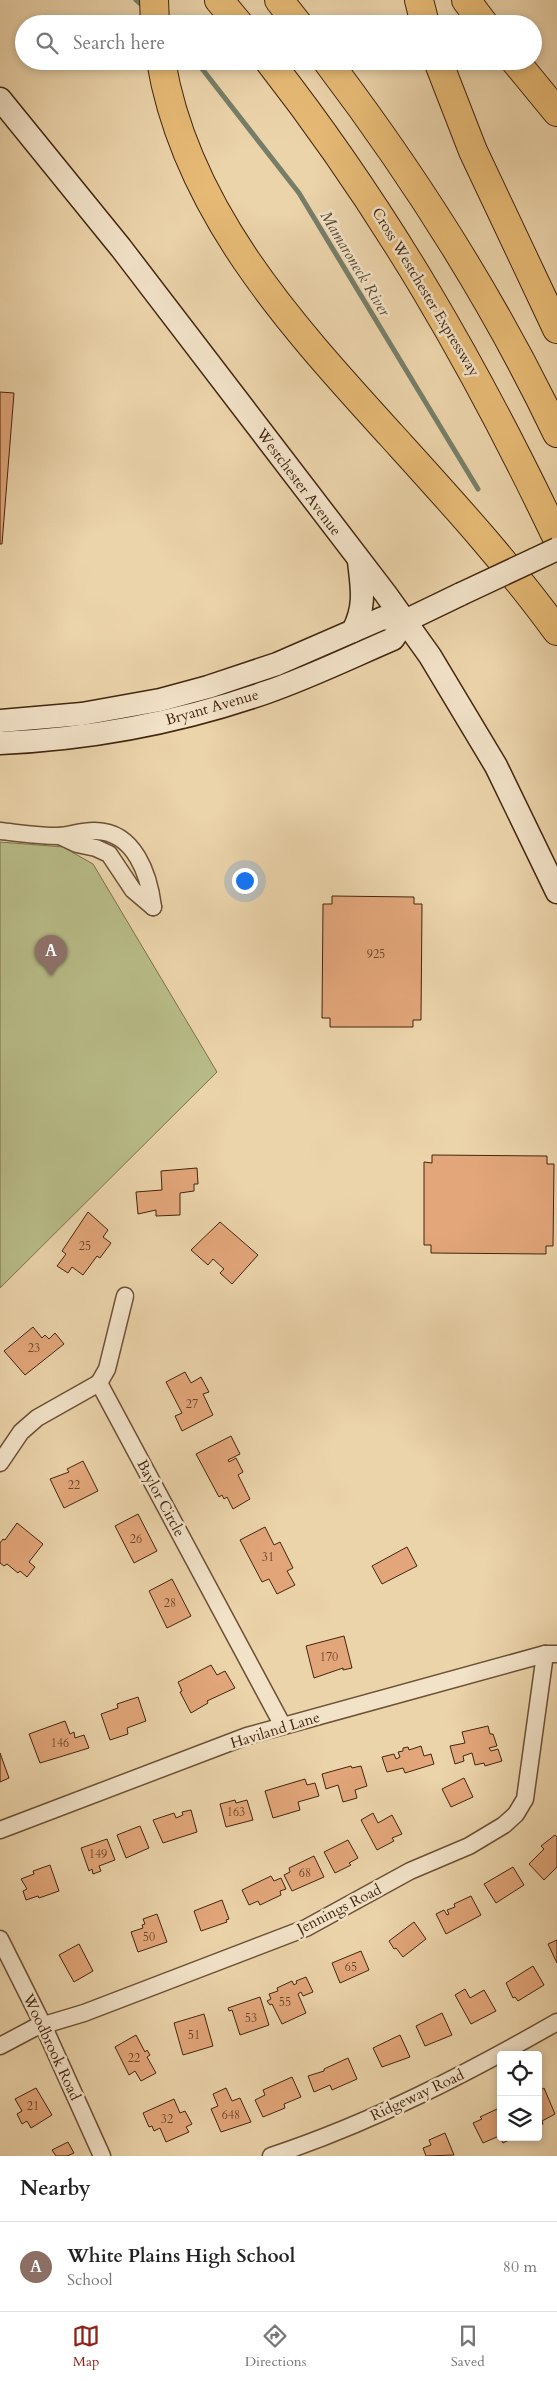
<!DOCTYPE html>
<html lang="en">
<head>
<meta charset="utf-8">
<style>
	:root { --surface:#fff; --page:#f2f2f2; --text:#222; --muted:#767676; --line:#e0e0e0; --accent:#8f2418 }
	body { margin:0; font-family:Cardo,serif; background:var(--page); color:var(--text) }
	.controls { position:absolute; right:15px; bottom:15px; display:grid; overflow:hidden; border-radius:5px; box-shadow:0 2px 8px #0003 }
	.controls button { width:45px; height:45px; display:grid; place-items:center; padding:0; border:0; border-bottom:1px solid var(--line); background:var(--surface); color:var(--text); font:25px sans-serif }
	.you { position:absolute; left:244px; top:880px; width:18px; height:18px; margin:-12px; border:4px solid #fff; border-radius:50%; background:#1a73e8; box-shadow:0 0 0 8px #1a73e833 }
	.badge { display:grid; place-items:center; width:32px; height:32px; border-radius:50%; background:var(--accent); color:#fff; font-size:16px; font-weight:700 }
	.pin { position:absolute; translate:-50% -41px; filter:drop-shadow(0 1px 2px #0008) }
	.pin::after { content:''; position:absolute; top:26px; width:18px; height:15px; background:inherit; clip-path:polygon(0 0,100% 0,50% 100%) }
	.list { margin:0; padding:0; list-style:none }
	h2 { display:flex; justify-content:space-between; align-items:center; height:65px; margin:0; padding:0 20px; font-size:21px }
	h2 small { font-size:16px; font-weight:400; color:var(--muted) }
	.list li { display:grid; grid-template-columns:32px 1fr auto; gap:15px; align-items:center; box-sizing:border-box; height:90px; padding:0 20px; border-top:1px solid var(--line) }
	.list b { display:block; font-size:19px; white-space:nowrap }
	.list p { margin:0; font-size:16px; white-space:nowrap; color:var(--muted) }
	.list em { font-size:16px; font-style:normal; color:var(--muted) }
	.icon { flex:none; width:28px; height:28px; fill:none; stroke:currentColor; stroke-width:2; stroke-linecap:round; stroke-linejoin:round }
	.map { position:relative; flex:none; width:557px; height:2156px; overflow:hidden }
	.search { position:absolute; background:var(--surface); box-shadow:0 2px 8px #0003; left:15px; right:15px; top:15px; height:55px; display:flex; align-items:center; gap:12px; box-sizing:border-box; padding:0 18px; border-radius:28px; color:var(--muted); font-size:19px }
	.sheet { height:155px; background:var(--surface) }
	nav { display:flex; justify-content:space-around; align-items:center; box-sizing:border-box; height:70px; border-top:1px solid var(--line); background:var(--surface); font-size:14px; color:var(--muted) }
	nav a { display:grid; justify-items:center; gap:2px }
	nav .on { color:var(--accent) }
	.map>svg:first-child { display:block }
</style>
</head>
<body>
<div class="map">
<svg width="557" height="2156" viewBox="0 0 557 2156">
	<rect width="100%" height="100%" fill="#ebd3aa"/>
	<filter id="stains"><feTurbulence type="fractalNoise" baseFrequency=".004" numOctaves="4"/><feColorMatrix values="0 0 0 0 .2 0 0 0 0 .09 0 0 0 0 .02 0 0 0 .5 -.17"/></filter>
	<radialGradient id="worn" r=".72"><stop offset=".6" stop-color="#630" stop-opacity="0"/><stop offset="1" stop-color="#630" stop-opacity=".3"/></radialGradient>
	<path fill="#b8bc88" stroke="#7d714b" d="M0,842l63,5 30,17 124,208 -217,216z"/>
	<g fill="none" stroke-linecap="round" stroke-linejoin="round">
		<g stroke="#767e68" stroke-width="5">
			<path d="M136,0l9,8"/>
			<path d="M196,61l103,132 179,296"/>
		</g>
	</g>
	<g fill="#e2a67a" stroke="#42260e">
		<path d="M0,392l14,1 -12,151h-2z"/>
		<path d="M332,896l82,1v7h8l-1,116h-8v7h-83v-9h-8l1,-114h9z"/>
		<path d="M432,1155l115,1v8h7l-1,82h-7v8l-115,-1v-8h-7v-83l8,1z"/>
		<path d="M197,1168l1,16h-4v7l-14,2v22l-24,1v-6l-18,4 -2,-22 26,-2 -1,-19z"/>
		<path d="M88,1212l20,18 -5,7 8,6 -11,15 -3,-2 -14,19 -11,-8 -4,6 -11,-7 9,-12 -4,-3z"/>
		<path d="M220,1222l38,33 -26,29 -12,-11 4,-4 -11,-10 -5,6 -17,-15z"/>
		<path d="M33,1327l9,11 3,-3 4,4 6,-6 9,11 -39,31 -21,-24z"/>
		<path d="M185,1372l6,11 10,-6 8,15 -6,2 10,21 -31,16 -7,-15 7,-3 -16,-31z"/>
		<path d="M231,1436l9,18 -12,6 1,2 7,-4 7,14 -5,3 12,24 -17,10 -6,-12 -3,2 -2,-4 -3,2 -23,-43z"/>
		<path d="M83,1461l15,30 -34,17 -14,-29 19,-7 -2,-3z"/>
		<path d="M138,1514l19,37 -23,12 -19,-37z"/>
		<path d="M17,1523l26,21 -14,18 6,5 -8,10 -7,-6 -2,2 -11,-9 -3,2 -4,-3v-20l3,-4 2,1z"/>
		<path d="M265,1527l9,18 6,-3 13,26 -6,3 8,14 -18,9 -8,-15 -7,3 -22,-42z"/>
		<path d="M407,1547l10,19 -35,18 -10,-18z"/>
		<path d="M172,1579l19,37 -24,12 -18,-37z"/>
		<path d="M344,1636l8,32 -9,2v-2l-29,10 -8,-32z"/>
		<path d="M211,1665l6,10 8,-4 10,17 -28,13 1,2 -17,10 -11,-21 2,-1 -4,-9z"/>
		<path d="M138,1697l8,24 -19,7 1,6 -18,6 -9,-26 17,-6 -1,-4z"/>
		<path d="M65,1721l5,13 4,-2 1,6 9,-3 5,13 -49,15 -11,-29z"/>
		<path d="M488,1726l2,8h3l4,12 -8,2 2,3 7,-2 4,12 -17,5 -1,-3 -9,2 -3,-12 -9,3 1,5 -9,3 -5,-18 15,-3 -3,-11z"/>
		<path d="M421,1746l3,10 7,-2 3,10 -29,9 -2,-5 -16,4 -5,-15 12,-3 2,5 4,-2 -2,-5 5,-1v-3l5,-1 1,3z"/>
		<path d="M0,1753l9,25 -9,4z"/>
		<path d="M351,1766l1,2 9,-2 6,20 -12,4 2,8 -14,4 -5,-17 -12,4 -4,-15z"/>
		<path d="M464,1778l9,19 -22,10 -9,-18z"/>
		<path d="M305,1779l2,6 8,-2 4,13 -21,6 2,8 -27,8 -8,-27z"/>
		<path d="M235,1800l1,3 11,-3 6,20 -27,7 -6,-23z"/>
		<path d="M191,1810l6,22 -34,11 -10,-23 21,-7 2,5 7,-3 -1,-3z"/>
		<path d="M373,1813l5,10 14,-8 10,19 -10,4 2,3 -17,9 -16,-30z"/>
		<path d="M140,1826l9,22 -23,10 -9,-23z"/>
		<path d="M555,1835l2,2v30l-13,13 -15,-16 15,-15 -3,-3z"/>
		<path d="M107,1839l8,21 -16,6 2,5 -8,3 -1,-5 -3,2 -8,-23z"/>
		<path d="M348,1840l10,18 -9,5 2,2 -16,8 -11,-21z"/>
		<path d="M314,1856l10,21 -32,14 -8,-16 6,-3 -1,-4z"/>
		<path d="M50,1865l9,26 -20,7 -1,-2 -12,4 -3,-9 4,-2 -6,-10 13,-5 -1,-3z"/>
		<path d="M513,1867l11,18 -28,18 -12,-19z"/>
		<path d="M271,1876l3,5 7,-3 5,11 -6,2 1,4 -21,10 -2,-4 -9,4 -7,-15z"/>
		<path d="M471,1896l10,19 -35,19 -10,-20 8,-4 3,5 2,-1 -2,-4 8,-3 -1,-3z"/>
		<path d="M222,1900l7,19 -3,1 1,2 -26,9 -7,-20z"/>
		<path d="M157,1914l10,28 -29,10 -7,-20 12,-4 -1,-3 3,-1 -2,-5z"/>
		<path d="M414,1922l12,17 -23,18 -7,-9 -2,1 -5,-8z"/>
		<path d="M557,1940v23l-9,-19z"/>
		<path d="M79,1944l14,27 -19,11 -15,-27z"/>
		<path d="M361,1951l8,19 -29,13 -8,-20z"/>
		<path d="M533,1966l11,19 -26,16 -3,-4 -2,1 -7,-15z"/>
		<path d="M306,1977l7,15 -10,4 -2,-4 -3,2 8,19 -24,11 -10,-20 -2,1 -3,-4 4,-2 -2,-5 9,-3 -1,-3 15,-7 2,4 3,-2 -1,-2z"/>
		<path d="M465,1989l5,9 14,-8 12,21 -25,13 -16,-29z"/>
		<path d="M260,1997l9,28 -29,10 -8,-25 -3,1 -1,-3z"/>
		<path d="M442,2013l10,22 -27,11 -9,-20z"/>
		<path d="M204,2014l9,32 -30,9 -9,-32z"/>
		<path d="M136,2035l9,17 2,-2 3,5 -3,2 9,16 -15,8 -6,-10 -6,4 -14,-28z"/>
		<path d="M400,2035l10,22 -28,10 -9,-19z"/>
		<path d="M348,2058l9,21 -25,11 -2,-5 -16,7 -6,-16 16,-5v-2z"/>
		<path d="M292,2077l9,20 -17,7 1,4 -22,9 -8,-17 10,-5 -2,-5z"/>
		<path d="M539,2086l2,4 3,-2 11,26 -13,7 1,3 -3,1 -2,-1z"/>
		<path d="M36,2088l16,27 -21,13 -4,-7 -5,3 -5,-10 5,-3 -7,-12z"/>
		<path d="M226,2088l6,13 8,-3 11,24 -30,10 -10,-23 7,-3 -5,-12z"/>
		<path d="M174,2099l6,14 5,-2 7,13 -6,3 3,5 -23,10 -6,-14 -6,3 -2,-5 -3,1 -6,-14z"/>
		<path d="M497,2109l4,8v20l10,2 -8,4 -4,-7 -16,7 -10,-20 9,-4 -2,-2z"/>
		<path d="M445,2133l9,22 -28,1 -3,-8 8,-3 -2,-5z"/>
		<path d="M68,2142l6,11 -7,3h-11l-4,-6z"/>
	</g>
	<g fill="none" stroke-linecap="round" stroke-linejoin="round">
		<defs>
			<g id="street">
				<path d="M0,831c19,2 38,5 58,5 12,0 24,-6 38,-5 39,1 53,44 57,76"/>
				<path d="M60,836l17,8 19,4 13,6 24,36 20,17"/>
				<path d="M99,1383l184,343"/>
				<path d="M99,1383l8,-14 18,-73"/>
				<path d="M0,1463l21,-31 16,-14 62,-35"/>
				<path d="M0,1830l247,-94 298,-82h12"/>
				<path d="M0,1939l43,86 59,131"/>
				<path d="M0,2046l34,-18 50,-15 222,-85 104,-57 59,-25 35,-21 12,-11 9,-15 20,-145"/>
				<path d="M271,2156c100,-33 195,-82 286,-134"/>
			</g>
			<g id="secondary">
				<path d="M0,99l121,149 264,345 45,63 66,110 61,126"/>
				<path d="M353,631c13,-25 9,-43 6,-70"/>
				<path d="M0,721l82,-7 78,-14 48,-13 69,-23 106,-46 22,3"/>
				<path d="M0,743c91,-4 181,-21 267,-51 43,-15 84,-35 126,-53l12,-18 56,-27"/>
			</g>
			<g id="highway">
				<path d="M154,0l1,24"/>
				<path d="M219,0l20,24"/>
				<path d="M279,0l19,24"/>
				<path d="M419,0l6,24"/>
				<path d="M466,0l18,24"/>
				<path d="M161,61c25,150 131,265 230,374 58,64 115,126 166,196"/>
				<path d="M269,61c118,151 206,305 288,477"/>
				<path d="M327,61c88,116 167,240 230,372"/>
				<path d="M438,61l35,90 84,178"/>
				<path d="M515,61l42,51"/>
			</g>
		</defs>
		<use href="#street" stroke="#6c5135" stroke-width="19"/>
		<use href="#secondary" stroke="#42260e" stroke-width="25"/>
		<use href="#highway" stroke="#42260e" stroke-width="30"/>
		<use href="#street" stroke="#f2e2c8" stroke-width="16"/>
		<use href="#secondary" stroke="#f2e2c8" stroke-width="22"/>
		<use href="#highway" stroke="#e6ba75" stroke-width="28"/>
		<defs>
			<path id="secondary-bridge" d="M461,594l96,-45"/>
		</defs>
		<use href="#secondary-bridge" stroke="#42260e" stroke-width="25" stroke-linecap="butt"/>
		<use href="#secondary-bridge" stroke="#f2e2c8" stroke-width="22"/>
	</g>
	<g text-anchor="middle" stroke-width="5" stroke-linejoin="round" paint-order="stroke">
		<g font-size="12" fill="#6a4629">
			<text x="376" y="958">925</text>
			<text x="85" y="1250">25</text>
			<text x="34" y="1352">23</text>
			<text x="192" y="1408">27</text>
			<text x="74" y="1489">22</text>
			<text x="136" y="1543">26</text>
			<text x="268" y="1561">31</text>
			<text x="170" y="1607">28</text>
			<text x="329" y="1661">170</text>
			<text x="60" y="1747">146</text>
			<text x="236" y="1816">163</text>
			<text x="98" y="1858">149</text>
			<text x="305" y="1877">68</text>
			<text x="149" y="1941">50</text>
			<text x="351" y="1971">65</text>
			<text x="285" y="2006">55</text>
			<text x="251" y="2022">53</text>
			<text x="194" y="2039">51</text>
			<text x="134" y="2062">22</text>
			<text x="33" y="2110">21</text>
			<text x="231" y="2119">648</text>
			<text x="167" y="2123">32</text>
		</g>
		<g font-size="15" fill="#42260e" stroke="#f2e2c8">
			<text transform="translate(426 292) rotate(59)" y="5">Cross Westchester Expressway</text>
			<text transform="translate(299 482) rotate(53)" y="5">Westchester Avenue</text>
			<text transform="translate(212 707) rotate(-16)" y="5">Bryant Avenue</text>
			<text transform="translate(161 1498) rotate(62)" y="5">Baylor Circle</text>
			<text transform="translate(275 1730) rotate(-17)" y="5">Haviland Lane</text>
			<text transform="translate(339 1909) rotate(-27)" y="5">Jennings Road</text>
			<text transform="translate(52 2047) rotate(65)" y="5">Woodbrook Road</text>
			<text transform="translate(417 2095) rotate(-25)" y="5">Ridgeway Road</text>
		</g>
		<g font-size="16" font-style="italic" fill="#584b34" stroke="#f2e2c8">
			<text transform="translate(356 263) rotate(59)" y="6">Mamaroneck River</text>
		</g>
	</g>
	<rect width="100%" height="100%" filter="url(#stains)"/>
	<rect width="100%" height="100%" fill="url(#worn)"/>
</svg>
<div class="controls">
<button><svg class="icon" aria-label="locate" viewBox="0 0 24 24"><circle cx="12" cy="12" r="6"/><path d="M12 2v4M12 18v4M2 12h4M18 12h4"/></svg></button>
<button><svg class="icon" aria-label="layers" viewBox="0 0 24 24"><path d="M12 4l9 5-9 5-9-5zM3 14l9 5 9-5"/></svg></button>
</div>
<div class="you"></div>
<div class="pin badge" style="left:51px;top:976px;background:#8d6e63">A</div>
<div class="search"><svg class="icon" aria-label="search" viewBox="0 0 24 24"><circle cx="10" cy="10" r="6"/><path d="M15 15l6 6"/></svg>Search here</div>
</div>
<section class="sheet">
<h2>Nearby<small></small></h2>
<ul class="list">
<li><span class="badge" style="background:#8d6e63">A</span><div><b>White Plains High School</b><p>School</p></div><em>80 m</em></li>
</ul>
</section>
<nav>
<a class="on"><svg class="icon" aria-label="map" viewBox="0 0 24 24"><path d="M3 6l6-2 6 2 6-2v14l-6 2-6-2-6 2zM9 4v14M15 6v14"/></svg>Map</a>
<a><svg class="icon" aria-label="directions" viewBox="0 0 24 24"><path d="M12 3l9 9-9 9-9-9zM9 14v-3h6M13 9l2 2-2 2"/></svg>Directions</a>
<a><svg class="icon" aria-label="saved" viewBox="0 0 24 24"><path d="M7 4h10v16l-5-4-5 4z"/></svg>Saved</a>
</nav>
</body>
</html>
